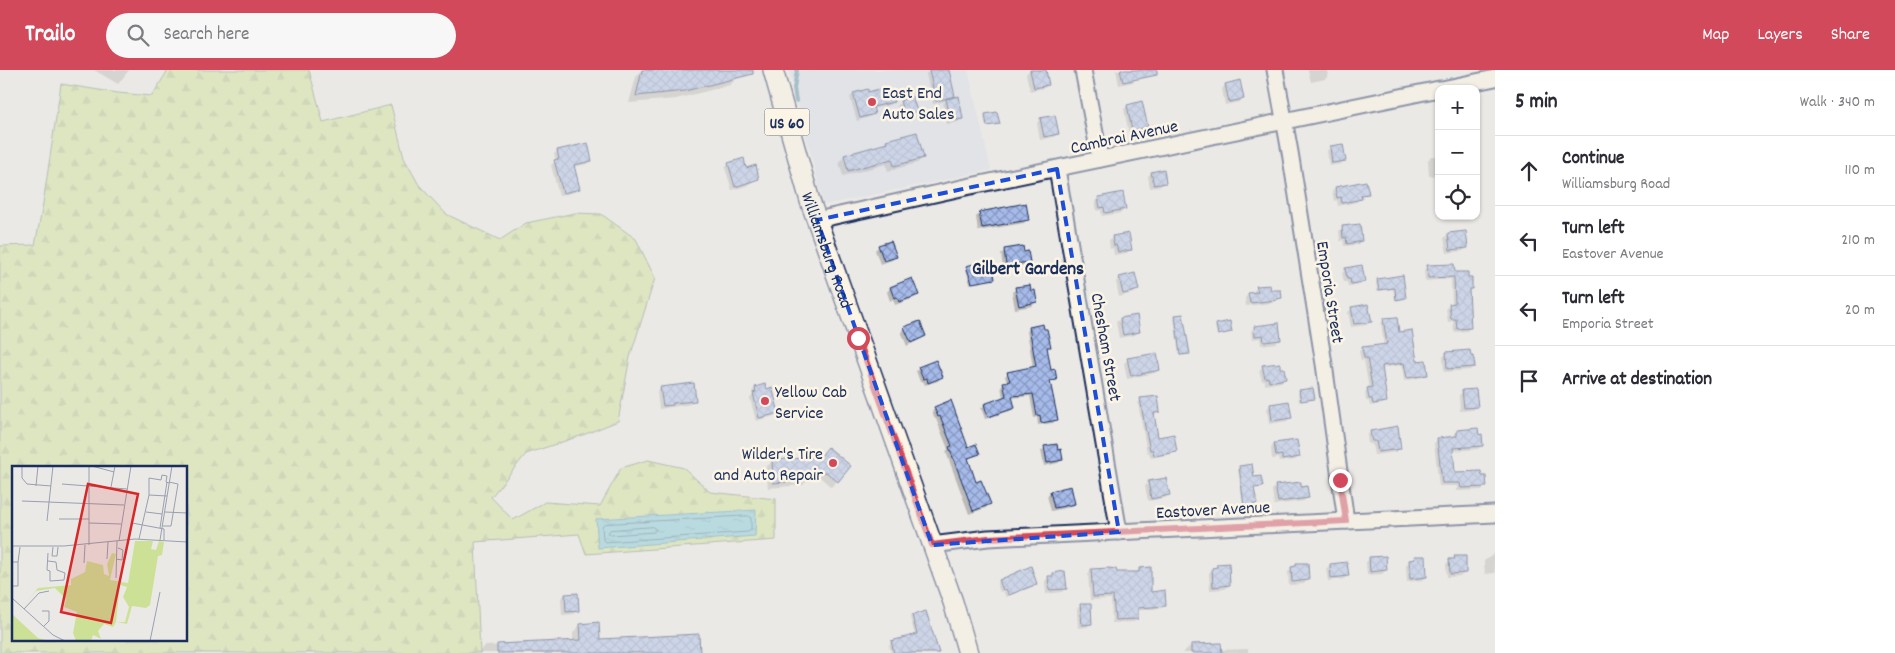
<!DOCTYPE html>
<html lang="en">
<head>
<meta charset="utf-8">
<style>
	:root { --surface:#fff; --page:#f7f7f7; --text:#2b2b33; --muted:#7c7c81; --line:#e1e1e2; --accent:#d1495b }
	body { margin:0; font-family:Dekko,sans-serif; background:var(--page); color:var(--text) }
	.controls { position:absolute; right:15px; top:15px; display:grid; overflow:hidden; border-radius:10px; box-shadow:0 1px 4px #0004 }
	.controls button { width:45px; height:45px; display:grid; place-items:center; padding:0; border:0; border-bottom:1px solid var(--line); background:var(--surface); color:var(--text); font:25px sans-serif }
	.stop { position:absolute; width:15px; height:15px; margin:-11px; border:4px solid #d1495b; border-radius:50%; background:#fff }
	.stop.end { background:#d1495b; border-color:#fff; box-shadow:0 1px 5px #0008 }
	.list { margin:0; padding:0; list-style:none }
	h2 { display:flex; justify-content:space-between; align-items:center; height:65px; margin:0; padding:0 20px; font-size:21px }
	h2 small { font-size:16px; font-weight:400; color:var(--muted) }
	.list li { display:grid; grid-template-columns:32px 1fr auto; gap:15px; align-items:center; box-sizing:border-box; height:70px; padding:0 20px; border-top:1px solid var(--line) }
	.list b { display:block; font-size:19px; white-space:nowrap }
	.list p { margin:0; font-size:16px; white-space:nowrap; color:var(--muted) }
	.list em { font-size:16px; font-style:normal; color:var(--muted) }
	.icon { flex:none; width:28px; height:28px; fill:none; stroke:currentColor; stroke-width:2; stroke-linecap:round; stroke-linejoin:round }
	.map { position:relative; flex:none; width:1495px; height:583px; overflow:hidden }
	header { display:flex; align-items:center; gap:30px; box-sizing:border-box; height:70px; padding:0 25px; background:var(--accent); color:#fff }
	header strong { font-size:24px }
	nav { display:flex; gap:28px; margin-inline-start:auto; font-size:18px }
	.search { width:350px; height:45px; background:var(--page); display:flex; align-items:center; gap:12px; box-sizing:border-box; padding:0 18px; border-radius:28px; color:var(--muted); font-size:19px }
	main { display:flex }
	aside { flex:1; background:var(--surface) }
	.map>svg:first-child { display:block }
</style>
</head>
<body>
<header>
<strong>Trailo</strong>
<div class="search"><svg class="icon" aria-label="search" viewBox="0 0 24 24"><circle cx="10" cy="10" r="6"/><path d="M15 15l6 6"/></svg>Search here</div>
<nav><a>Map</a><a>Layers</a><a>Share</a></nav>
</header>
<main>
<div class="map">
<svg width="1495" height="583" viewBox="0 0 1495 583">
	<defs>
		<pattern id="forest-firs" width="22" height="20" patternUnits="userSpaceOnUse" patternTransform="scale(1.25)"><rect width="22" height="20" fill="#cde196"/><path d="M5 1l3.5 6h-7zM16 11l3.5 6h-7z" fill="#afc184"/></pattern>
		<pattern id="water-ripples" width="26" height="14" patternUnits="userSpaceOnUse" patternTransform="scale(1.25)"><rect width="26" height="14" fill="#7ccad9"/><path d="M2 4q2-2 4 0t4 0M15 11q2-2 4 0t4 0" fill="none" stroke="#65a4b3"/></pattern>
		<pattern id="building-cross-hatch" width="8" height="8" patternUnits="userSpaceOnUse" patternTransform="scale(1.25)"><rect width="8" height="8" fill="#a7bbea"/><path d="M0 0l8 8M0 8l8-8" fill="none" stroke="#8798c1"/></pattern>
	</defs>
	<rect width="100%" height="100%" fill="#ebe9e6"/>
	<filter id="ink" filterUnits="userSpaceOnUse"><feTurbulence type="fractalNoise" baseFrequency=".02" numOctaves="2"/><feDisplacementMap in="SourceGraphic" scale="10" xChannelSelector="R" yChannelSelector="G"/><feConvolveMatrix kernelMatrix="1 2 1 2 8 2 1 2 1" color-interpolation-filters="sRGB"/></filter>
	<g filter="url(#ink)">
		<path fill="#d7dbe7" d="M789,0h179l23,100 -167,35z"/>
		<path fill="url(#forest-firs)" stroke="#74887a" fill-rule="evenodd" d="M168,0h141l14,52 68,-17 13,53 15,27 27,29 54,26 26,-17 49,-10 26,1 35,25 19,39 -25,79 -12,64 -35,14 -57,19 -35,43 22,23 32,-18 55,4 21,-38 27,-8 36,8 26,24 66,7v41l-190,14 -7,-20 -104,8 5,111h-480v-407l35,-1 7,-35 19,-126 57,9 34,3zM14,397h172v172h-172z"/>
		<path fill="url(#water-ripples)" stroke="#558ca8" d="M756,440l-1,26 -157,12 -2,-29z"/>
		<g fill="#0003">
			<path d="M94,0h35l-11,14z"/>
			<path d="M642,0h94l2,7 -8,8 -54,14 -47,4 7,-26z"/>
			<path d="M930,0h11l13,26 -3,3 11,19 -4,4 -11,2 -4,-20 3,-3 -13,3 -7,-30z"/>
			<path d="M1030,0h14l4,15 -4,3 -14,3 -4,-17z"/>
			<path d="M1116,0h19l2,8 -4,4 -14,3z"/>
			<path d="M1308,0h19l1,6 -3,3 -14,3z"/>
			<path d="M1225,15l18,14 -4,3 -14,3 -3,-16z"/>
			<path d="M854,24l29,1 10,6 -4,4 -17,4 1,5 -4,3 -12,4 -7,-24z"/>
			<path d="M901,32l15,9 -4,4 -10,3 -5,-12z"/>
			<path d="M1127,36l19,21 -3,3 -14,4 -5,-25z"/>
			<path d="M986,45l12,8 -12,4 -2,-10z"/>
			<path d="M1040,49l18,14 -4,4 -14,3 -3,-17z"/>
			<path d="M887,71l36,17 -6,5 -29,8 -2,-7 -43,12 -4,-14 5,-6 39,-11z"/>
			<path d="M1330,77l15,13 -4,4 -12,2 -2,-15z"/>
			<path d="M558,81l33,9 -4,4 -14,3 5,22 -3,3 -16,4 -8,-31 5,-4 -2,-7z"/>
			<path d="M1431,86h8v19l-10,1 -1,-16z"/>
			<path d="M729,94l17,5 12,9 -12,8 -14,4 -7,-22z"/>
			<path d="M1151,103l14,9 -4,4 -11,2 -2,-12z"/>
			<path d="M1336,118l31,5 -7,4 -3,5 -19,4 -1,-6 -3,1 -2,-10z"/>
			<path d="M1099,128l26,11 -4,4 -19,3 -1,-6 -4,1 -2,-10z"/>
			<path d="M980,143l48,6 -4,4 -46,8 -2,-14z"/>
			<path d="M1342,158l19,13 -4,4 -13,1 -1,-6 -3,1 -1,-10z"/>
			<path d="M1465,162l2,16 -4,3 -16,2 -3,-15 4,-4z"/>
			<path d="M1113,167l17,12 -3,4 -13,2 -1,-7 -3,1 -1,-9z"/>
			<path d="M879,176l16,11 -3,3 -12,4 -5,-14z"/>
			<path d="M1005,180l23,11 -3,4 -22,3 -2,-14z"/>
			<path d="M1427,196l27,7 17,15 -3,3 2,36 -3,4 -13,1 -1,-11 -5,1 -2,-14 3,-3h3l-1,-26 -26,2 -1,-11z"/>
			<path d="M967,197l11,1 15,10 -23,6 -4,-15z"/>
			<path d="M1346,199l18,13 -4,3 -12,2 -1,-5h-3l-2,-9z"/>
			<path d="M1402,206l3,22 -2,1 -8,1 -2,-11 -16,2 -1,-9 2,-2z"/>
			<path d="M1119,208l19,11 -4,4 -15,4 -3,-15z"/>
			<path d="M912,210l5,14 -3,4 -19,7 -2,-6 -3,2 -3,-9 3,-4z"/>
			<path d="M1257,218l13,3 11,6 -9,6 -26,3 -1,-8 3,-4h6l-1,-3z"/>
			<path d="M1016,219l14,3 6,10 -4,4 -17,3 -3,-17z"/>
			<path d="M1352,239l18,12 -3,4 -16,2 -3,-15z"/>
			<path d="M1136,246l2,16 -3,3 -16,3 -3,-16 4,-3z"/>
			<path d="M1176,247l12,36 -1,2 -8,1 -5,-38z"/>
			<path d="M1384,250l14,13 28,41 -3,3 -19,4 -2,-16 -21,3 5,33 -3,3 -13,2 -1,-5h-3l-1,-9 4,-3 -5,-29 -3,1 -2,-10 4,-3 21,-2 -3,-23z"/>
			<path d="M1216,255l15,7 -14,4 -2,-10z"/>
			<path d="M905,258l20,7 -18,11 -6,-14z"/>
			<path d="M1030,258l19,18 -3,3 4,22 5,8 -5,4 6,37 -3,3 -15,2 -1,-8 -3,1 -4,-22 -19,2 2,10 -3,3 -25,8 -4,-11 3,-2 19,-8 -2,-12 6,-3 -2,-7 3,-3 25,-5 -6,-37z"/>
			<path d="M1254,258l26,11 -4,4 -15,2 -1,-7 -8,1 -1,-8z"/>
			<path d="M1447,283l26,14 -3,3 -26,2 -1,-15z"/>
			<path d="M1128,290l31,9 -4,4 -28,6 -3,-16z"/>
			<path d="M1263,297l21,12 -3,3 -16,3v-5l-3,1 -3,-11z"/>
			<path d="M919,298l22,9 -3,4 -13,4 -2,-4 -3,1 -4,-11z"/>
			<path d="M661,318l33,12 -3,4 -32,5 -2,-18z"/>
			<path d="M755,318l22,24 -3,4 -18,5 -6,-23 3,-3 -1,-4z"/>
			<path d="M1312,319l1,9 -14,4 -1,-9z"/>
			<path d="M1463,322l13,15 -3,3 -13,1 -1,-16z"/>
			<path d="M1141,330l18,12 -6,3 4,24 19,12 -4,3 -21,4 -2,-6 -2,1 -9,-50z"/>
			<path d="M1270,335l20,12 -3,4 -18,3 -2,-15z"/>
			<path d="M935,338l32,40 11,6 -11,6 9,23 13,21 -3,4 -17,6 -23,-62 2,-3 -12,-30h-1l-3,-8z"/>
			<path d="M1457,361l25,14 -4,4 -26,2 2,22 31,14 -3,3 -25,1v-5h-18l-5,-43 3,-3 17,-2v-3z"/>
			<path d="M1371,362l29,16 -4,4 -22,3 -2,-11h-4l-1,-9z"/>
			<path d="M1274,374l25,13 -4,3 -16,2 -1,-4 -6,1 -1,-11z"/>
			<path d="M1045,378l16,12 -3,3 -14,3 -3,-15z"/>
			<path d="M819,388l18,23 -6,6 -11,-10 -11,1 -6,7 -35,3 -2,-21 6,-5z"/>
			<path d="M1240,397l15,37 -1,1 -11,1 -5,-37z"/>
			<path d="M1149,412l19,13 -3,3 -17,3 -3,-15z"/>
			<path d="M1276,416l24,2 8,9 -4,4 -30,4 -2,-15z"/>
			<path d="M1051,422l23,12 -4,3 -19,4 -4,-15z"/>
			<path d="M1494,484l1,19 -10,1 -1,-13z"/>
			<path d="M1455,487l10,16 -4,3 -14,1 -1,-13z"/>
			<path d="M1415,488l11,19 -3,3 -16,2 -1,-17z"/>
			<path d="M1370,489l16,11 -4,4 -15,1 -1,-13z"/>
			<path d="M1297,494l10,16 -3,4 -15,1 -1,-13z"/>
			<path d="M1217,495l12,20 -4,4 -15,1 -1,-17z"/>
			<path d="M1330,495l17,11 -3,3 -16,2 -2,-12z"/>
			<path d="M1140,499l10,24 15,12 -3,3 -26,3 1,8 -3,3 -22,1 -1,-24 -21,1 -2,-26 3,-4 25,3 21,-1z"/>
			<path d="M1054,504l12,14 -4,4 -16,2 -1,-13z"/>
			<path d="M1000,511l35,3 -3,3 -26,10 -3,-6 -3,1 -3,-8z"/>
			<path d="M565,525l13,16 -4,3 -12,1 -1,-17z"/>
			<path d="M1081,535l10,19 -4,3 -9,1 -1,-19z"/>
			<path d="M912,546l26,37h-47l-2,-8 2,-3 24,-7 -5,-17z"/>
			<path d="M580,555l19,16 100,12h-221l7,-7 88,-4v-9z"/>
			<path d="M1192,575l28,5 28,-1v4h11h-77z"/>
		</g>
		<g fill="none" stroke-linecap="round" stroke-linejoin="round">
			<g stroke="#426d8f" stroke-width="1">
				<path d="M748,446l3,2v12l-3,2 -143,10 -2,-2 -1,-14 2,-2z"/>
				<path d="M653,457l3,3 -2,2 -43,3 -3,-2 2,-3z"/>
			</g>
			<path stroke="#558ca8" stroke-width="4" d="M796,31l-2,-13 3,-18"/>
		</g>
		<g fill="url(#building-cross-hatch)" stroke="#1b2f5e">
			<path d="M642,0h111v4l-68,17 -49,5z"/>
			<path d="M929,0h20l6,26 -19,5z"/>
			<path d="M1030,0h16l3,15 -15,3z"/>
			<path d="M1120,0h37v5l-34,7z"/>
			<path d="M1240,10l4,19 -15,3 -4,-18z"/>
			<path d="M883,18l1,5 8,-2 2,11 -21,5 2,7 -15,4 -7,-25 15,-4v3z"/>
			<path d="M912,26l5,15 -12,5 -5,-15z"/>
			<path d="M959,26l4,23 -12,2 -5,-22z"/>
			<path d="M1142,31l6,26 -16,4 -5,-26z"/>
			<path d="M997,42l3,12 -13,2 -2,-12z"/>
			<path d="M1055,45l4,19 -15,3 -4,-19z"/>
			<path d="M917,62l7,26 -30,8 -2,-7 -44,12 -4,-16 43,-12 -1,-3z"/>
			<path d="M588,73l4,18 -18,4 6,24 -17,4 -9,-33 5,-1 -2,-9z"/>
			<path d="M1343,74l3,17 -14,2 -2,-17z"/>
			<path d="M744,88l2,10 10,-3 3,14 -24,8 -7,-24z"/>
			<path d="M1164,99l2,14 -12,2 -3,-13z"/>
			<path d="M1366,111l3,13 -8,1 1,4 -20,4 -1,-6 -4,1 -2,-11z"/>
			<path d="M1123,122l3,17 -21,4 -1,-6 -4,1 -2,-11z"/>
			<path d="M1026,133l3,17 -47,8 -3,-16z"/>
			<path d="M1360,154l2,17 -15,3 -1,-7 -3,1 -1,-12z"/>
			<path d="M1466,161l2,17 -18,2 -2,-17z"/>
			<path d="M1129,163l3,17 -14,2 -2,-7 -2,1 -2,-10z"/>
			<path d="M891,171l6,16 -13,4 -6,-16z"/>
			<path d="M1023,176l1,6 4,-1 2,11 -24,3 -2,-16z"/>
			<path d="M978,193l1,4 13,-4 3,16 -23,4 -6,-17z"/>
			<path d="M1454,194l1,8h13v5h4v12h-3l2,39 -14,1 -1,-10h-5l-2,-15 6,-1 -1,-26 -26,1 -1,-13z"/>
			<path d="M1362,195l3,17 -14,2 -1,-5h-3l-2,-11z"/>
			<path d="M1135,203l4,17 -16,4 -4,-17z"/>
			<path d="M1403,205l3,23 -10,2 -1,-12 -16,2 -2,-11z"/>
			<path d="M912,208l7,17 -20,7 -2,-5 -3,1 -4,-11z"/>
			<path d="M1030,215l1,6 4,-1 2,12 -18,4 -4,-19z"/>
			<path d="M1270,215l1,5h10l1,8 -5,1v1l-27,3 -2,-10 10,-1 -2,-6z"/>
			<path d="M1368,234l4,18 -18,2 -3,-17z"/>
			<path d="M1183,244l7,40 -10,1 -5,-40z"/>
			<path d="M1137,245l3,17 -17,3 -3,-17z"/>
			<path d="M1397,247l2,15 13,-2 5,31 9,-1 2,15 -21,3 -3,-15 -22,3 5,36 -14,2 -1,-5h-3l-2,-11 5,-1 -5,-29h-3l-2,-11 25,-3 -4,-26z"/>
			<path d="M920,251l6,15 -15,7 -7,-16z"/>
			<path d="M1230,251l2,11 -14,3 -2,-11z"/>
			<path d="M1279,253l2,17 -17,2 -1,-7 -8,1 -1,-10z"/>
			<path d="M1043,254l1,5h3l4,18h-4l4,23 4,-1 2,11 -7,1 8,39 -17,3 -1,-8 -3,1 -4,-22 -21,2 3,12 -27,9 -4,-13 22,-8 -3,-14 7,-1 -3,-9 29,-6 -7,-39z"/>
			<path d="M1470,280l1,6h3l1,11 -28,2 -1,-17z"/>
			<path d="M1157,283l3,17 -29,6 -4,-18z"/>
			<path d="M936,290l7,17 -15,6 -1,-5 -4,1 -5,-12z"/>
			<path d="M1280,293v5h4l2,11 -17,3 -1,-5 -3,1 -3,-13z"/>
			<path d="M694,313l2,18 -23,2v2l-10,1 -3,-19z"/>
			<path d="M765,314l2,5 5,-2 7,26 -20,5 -6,-25 3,-1 -1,-5z"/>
			<path d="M1313,318l2,11 -14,2 -2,-11z"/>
			<path d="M1476,319l2,18 -14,1 -2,-18z"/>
			<path d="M1158,326l2,16 -6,1 4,24 16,-3 3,18 -23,4 -1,-6h-3l-5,-23 -5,-29z"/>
			<path d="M951,330l17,47 8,-3 4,10 -12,4 8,24 5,-2 10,24 -18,7 -24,-64 3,-1 -12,-30 -2,1 -4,-10z"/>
			<path d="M1289,331l3,17 -20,3 -2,-17z"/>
			<path d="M1398,356l3,23 -23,3 -2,-11h-4l-2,-10z"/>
			<path d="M1478,358l1,7 3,-1 1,12 -30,2 2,24 26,-1 1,5h4l1,11 -26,1 -1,-5h-18l-5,-45 20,-2v-6z"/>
			<path d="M1297,370l3,17 -18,3v-5l-6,1 -2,-13z"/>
			<path d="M1057,374l1,6 3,-1 2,11 -16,3 -3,-17z"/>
			<path d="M828,377l23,19 -13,16 -12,-10 -16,2v6l-37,3 -1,-23 48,-3z"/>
			<path d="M1252,394l2,13 7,-1 2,11 -9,1 3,16 -13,2 -5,-40z"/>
			<path d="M1166,408l4,17 -19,4 -3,-18z"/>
			<path d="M1301,412v5l6,-1 2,12 -31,4 -3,-17z"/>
			<path d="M1071,416l4,18 -21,4 -4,-17z"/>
			<path d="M1386,486l1,14 -17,2 -1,-15z"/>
			<path d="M1414,486h12l1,21 -17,2 -1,-19 6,-1z"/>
			<path d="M1454,486h12v17l-16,1 -1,-15h6z"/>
			<path d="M1347,492l2,14 -18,2 -1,-14z"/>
			<path d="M1229,493l1,22 -17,2 -1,-19 5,-1v-3z"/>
			<path d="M1296,493h12l1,17 -17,2 -1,-15 5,-1z"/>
			<path d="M1031,496l6,18 -28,11 -3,-6 -3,1 -4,-10z"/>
			<path d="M1151,497v25l14,-2 1,16 -28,2v11l-23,1 -2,-24 -20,1 -2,-28 18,-1 7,1 1,3h22v-4z"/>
			<path d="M1065,501l2,18 -18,1 -1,-14h5v-3z"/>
			<path d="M578,523l1,18 -13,1 -1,-18z"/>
			<path d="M1080,534h11l1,20 -10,1z"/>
			<path d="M926,541l13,42h-45l-3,-12 26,-7 -5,-19z"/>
			<path d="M599,552l1,17 99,-5 1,19h-203v-9l84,-4 -1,-16z"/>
			<path d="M1221,573l1,10h-31v-9z"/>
		</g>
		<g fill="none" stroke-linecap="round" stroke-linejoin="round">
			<defs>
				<g id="minor">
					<path d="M1083,0l17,89"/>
					<path d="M1275,0l15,82 34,212 22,157"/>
					<path d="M1442,19l53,-11"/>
					<path d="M1057,99l62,363"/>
					<path d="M817,150l149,-33 473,-98"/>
					<path d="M932,475l56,-7 507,-24"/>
				</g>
				<g id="major">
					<path id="s1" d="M773,0l37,131 143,401 15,51"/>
				</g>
			</defs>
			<use href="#minor" stroke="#1b2f5e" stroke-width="19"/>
			<use href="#major" stroke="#1b2f5e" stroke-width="22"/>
			<use href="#minor" stroke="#fcf5e5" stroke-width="15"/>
			<use href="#major" stroke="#fcf5e5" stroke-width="19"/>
		</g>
	</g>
	<g fill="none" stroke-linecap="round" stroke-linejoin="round" filter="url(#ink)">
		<path stroke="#d1495b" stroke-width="6" d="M858,268l74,207 56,-7 358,-17 -6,-41"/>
	</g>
	<path d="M0 0H1495V583H0ZM1057,99l62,363 -187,13 -115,-325z" fill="#ebe9e6" fill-opacity=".55" fill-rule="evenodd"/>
	<path fill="none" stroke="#1d4ed8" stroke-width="4" stroke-dasharray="10 6" stroke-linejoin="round" d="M1057,99l62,363 -187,13 -115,-325z"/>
	<g fill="#d1495b" stroke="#fcf5e5" stroke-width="2">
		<circle cx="872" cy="32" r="5"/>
		<circle cx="765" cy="331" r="5"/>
		<circle cx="833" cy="393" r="5"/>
	</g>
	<g text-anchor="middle" stroke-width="5" stroke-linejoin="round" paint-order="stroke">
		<rect fill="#fcf5e5" stroke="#5e6a86" stroke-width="1" x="764.5" y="38.5" width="45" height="27" rx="4"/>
		<g font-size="16" font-weight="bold" fill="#1b2f5e">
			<text x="787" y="58">US 60</text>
		</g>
		<g font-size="18" fill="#1b2f5e" stroke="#fcf5e5" text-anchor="start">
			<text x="882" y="28">East End<tspan x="882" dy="21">Auto Sales</tspan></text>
			<text x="775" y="327">Yellow Cab<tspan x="775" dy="21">Service</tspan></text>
			<text x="823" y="389" text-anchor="end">Wilder's Tire<tspan x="823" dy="21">and Auto Repair</tspan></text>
		</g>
		<g font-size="18" fill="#1b2f5e" stroke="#fcf5e5">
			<text transform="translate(1124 66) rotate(-12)" y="6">Cambrai Avenue</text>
			<text dy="6" stroke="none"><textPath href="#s1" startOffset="188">Williamsburg Road</textPath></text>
			<text transform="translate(1331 222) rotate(81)" y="6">Emporia Street</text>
			<text transform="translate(1107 277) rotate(80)" y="6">Chesham Street</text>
			<text transform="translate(1213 439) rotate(-3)" y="6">Eastover Avenue</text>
		</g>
		<g font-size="19" font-weight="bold" fill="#1b2f5e" stroke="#fcf5e5">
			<text x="1028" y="204">Gilbert Gardens</text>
		</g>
	</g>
	<g transform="translate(12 396)">
		<rect width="175" height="175" fill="#ebe9e6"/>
		<path d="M123,75h18l-2,8 5,1 3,-9 5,1 -2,13 -4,1 -8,49 -4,3 -14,-2 -5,18 -10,-2h8l4,-15 -6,-10 4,-10 -7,-2 -4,37 -3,5 -9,-3 -6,7 3,8 -8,-4 -2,6h-15l-3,-8 4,-21 -13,-5 2,-8 -11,-11 -19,3 -12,14 14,-17 33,-3v-6l14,-7 2,-11 16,4 1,9 5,2 -2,-12 5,-11 4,1 -6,26 18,3z" fill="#cde196"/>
		<path d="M0,148l26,24 12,3h-38z" fill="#cde196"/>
		<path fill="none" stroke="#989fb0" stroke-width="1" d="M10,0v12l5,6 24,2M80,0l22,6M50,18l65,5M24,20l2,-20M99,21l4,-21M137,29v-17l12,2 1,-5 5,1 -1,6 3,1M10,35l102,4M134,46l16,2M153,46l22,1M47,53h30M35,55l6,-55M77,57l32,1M151,60h8l7,-42 -9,-2M148,62l7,-46M127,73l10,-44 18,1M117,74l3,-17 32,6v11M148,74l12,-74M107,75l12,-75M77,79v-79M0,80h52l71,-7 52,3M41,81l-1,9h5l1,-9M95,93l1,-17M104,93l6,1 1,-10 -5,-2M36,95l8,1 1,8 8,3 -1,7 -14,1v-10l-3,-1 1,-17M0,96h6l2,-15M72,97l1,-18M104,112l1,-37M0,120h6v-24M0,132l41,37 12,6M12,143l15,-16 10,-2M30,145h7v10l-5,5M138,175l10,-49"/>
		<path fill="#d62828" fill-opacity="0.15" stroke="#d62828" stroke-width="2.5" d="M76,18l50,10 -27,129 -50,-11z"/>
		<rect width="175" height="175" fill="none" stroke="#1b2f5e" stroke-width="2.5"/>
	</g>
</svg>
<div class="controls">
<button>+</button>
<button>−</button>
<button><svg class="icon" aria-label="locate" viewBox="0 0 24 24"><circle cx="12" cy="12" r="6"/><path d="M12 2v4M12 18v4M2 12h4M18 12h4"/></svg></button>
</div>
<div class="stop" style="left:858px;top:268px"></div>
<div class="stop end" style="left:1340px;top:410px"></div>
</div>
<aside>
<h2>5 min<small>Walk · 340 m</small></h2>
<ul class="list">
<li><svg class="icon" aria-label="ahead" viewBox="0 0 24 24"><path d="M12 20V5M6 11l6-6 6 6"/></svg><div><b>Continue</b><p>Williamsburg Road</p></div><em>110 m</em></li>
<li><svg class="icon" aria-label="left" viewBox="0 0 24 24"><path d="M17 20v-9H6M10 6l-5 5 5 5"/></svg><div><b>Turn left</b><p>Eastover Avenue</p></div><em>210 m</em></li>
<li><svg class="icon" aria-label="left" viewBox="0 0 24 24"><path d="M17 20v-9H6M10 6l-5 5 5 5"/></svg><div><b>Turn left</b><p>Emporia Street</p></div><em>20 m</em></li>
<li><svg class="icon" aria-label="arrive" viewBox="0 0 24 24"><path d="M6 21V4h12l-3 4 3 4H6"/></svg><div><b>Arrive at destination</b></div></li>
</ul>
</aside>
</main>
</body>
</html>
